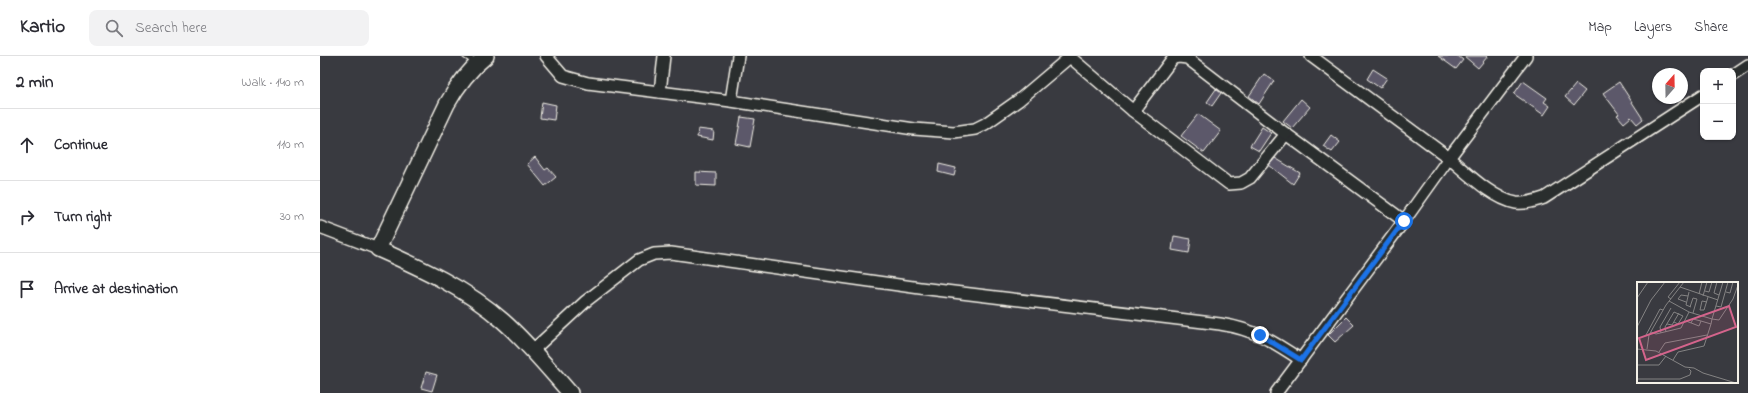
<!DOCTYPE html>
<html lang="en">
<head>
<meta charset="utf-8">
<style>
	:root { --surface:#fff; --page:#f2f2f3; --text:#2b2b33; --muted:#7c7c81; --line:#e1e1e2 }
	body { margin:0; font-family:"Indie Flower",sans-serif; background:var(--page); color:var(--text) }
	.controls { position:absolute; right:12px; top:12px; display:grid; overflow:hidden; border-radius:8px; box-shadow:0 1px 3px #0004 }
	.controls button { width:36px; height:36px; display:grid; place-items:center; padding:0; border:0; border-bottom:1px solid var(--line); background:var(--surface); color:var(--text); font:20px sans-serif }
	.compass { position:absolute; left:1332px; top:12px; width:36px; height:36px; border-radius:50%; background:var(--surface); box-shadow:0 1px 3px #0004; rotate:20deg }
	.stop { position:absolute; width:12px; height:12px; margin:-9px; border:3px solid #1a73e8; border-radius:50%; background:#fff }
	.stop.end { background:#1a73e8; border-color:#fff; box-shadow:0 1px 4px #0008 }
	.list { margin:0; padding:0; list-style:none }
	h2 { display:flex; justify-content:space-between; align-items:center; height:52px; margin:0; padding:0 16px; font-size:17px }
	h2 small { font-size:13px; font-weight:400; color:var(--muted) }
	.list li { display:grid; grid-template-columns:26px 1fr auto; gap:12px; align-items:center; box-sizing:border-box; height:72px; padding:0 16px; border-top:1px solid var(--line) }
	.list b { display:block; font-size:15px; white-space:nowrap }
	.list em { font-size:13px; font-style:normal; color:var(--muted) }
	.icon { flex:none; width:22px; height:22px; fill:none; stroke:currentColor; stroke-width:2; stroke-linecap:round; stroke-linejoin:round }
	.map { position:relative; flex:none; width:1428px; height:337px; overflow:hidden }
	header { display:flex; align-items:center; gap:24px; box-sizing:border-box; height:56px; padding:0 20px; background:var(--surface); border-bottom:1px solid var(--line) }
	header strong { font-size:19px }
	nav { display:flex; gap:22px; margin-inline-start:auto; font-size:14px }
	.search { width:280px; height:36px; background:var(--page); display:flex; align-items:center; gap:10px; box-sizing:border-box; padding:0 14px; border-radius:8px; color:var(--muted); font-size:15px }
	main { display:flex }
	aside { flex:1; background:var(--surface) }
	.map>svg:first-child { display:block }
</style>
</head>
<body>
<header>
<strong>Kartio</strong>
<div class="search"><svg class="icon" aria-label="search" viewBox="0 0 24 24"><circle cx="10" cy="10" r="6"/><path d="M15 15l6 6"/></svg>Search here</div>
<nav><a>Map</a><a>Layers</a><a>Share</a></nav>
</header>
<main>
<aside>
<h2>2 min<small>Walk · 140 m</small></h2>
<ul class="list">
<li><svg class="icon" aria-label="ahead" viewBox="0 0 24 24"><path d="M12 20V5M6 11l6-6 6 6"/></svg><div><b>Continue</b></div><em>110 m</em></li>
<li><svg class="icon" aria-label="right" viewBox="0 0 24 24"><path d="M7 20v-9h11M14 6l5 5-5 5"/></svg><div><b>Turn right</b></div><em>30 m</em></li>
<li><svg class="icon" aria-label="arrive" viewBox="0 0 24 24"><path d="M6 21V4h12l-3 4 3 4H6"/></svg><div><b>Arrive at destination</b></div></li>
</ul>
</aside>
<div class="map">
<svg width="1428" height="337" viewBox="0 0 1428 337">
	<rect width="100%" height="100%" fill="#393a40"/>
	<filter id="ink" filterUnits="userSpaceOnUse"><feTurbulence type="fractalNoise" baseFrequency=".025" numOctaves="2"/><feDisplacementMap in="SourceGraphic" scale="8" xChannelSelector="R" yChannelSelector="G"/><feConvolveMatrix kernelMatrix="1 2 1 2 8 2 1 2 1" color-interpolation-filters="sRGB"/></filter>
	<g filter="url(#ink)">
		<g fill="#5b586a" stroke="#f4f1e8">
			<path d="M1118,0h20l5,4 -7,9z"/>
			<path d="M1144,0h24l-10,12z"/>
			<path d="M1053,13l14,9 -7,10 -13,-9z"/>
			<path d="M944,18l10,7 -15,23 -10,-8z"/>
			<path d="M1203,25l24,17 -3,4 6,4 -6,9 -30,-21z"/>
			<path d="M1299,26l24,37 -6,5 -6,-7 -7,6 -7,-8 2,-1 -16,-21z"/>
			<path d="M1256,28l9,7 -11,14 -9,-8z"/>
			<path d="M896,33l5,4 -9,13 -5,-4z"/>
			<path d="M981,43l9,8 -18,21 -9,-7z"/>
			<path d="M222,46l14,3 -2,15 -14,-2z"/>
			<path d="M878,58l23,17 -17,22 -23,-17z"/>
			<path d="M421,61l14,2 -5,28 -14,-3z"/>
			<path d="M942,71l9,6 -12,18 -9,-5z"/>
			<path d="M378,73l16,2 -1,9 -16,-3z"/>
			<path d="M1011,79l9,7 -8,10 -9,-6z"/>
			<path d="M215,101l10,13 3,-2 8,9 -11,9 -18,-22z"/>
			<path d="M955,102l25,15 -7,11 -24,-19z"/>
			<path d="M619,108l17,4 -2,8 -16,-4z"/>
			<path d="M376,116l20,1v13l-20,-1z"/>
			<path d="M854,180l17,3 -2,14 -17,-3z"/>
			<path d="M1026,261l8,8 -19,17 -7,-7z"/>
			<path d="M106,316l11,3 -5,16 -11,-3z"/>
		</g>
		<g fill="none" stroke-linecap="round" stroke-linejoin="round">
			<defs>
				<path id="lane" d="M146,0l11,7"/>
				<g id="street">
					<path d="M226,0l17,20 25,7 143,18 183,28 40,3 21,-3 10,-5 34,-24 52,-44"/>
					<path d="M991,0l138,102 77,-102"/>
					<path d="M750,1l63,54 96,73 12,-1 9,-5 36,-44 118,87 45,-63c18,15 44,41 67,45 10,1 19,-2 28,-5l159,-103"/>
					<path d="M1413,19l15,-10"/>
					<path d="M340,36l4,-36"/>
					<path d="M411,45l7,-45"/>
					<path d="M813,55l40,-53 6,-1 8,1 99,76"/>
					<path d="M0,171l58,22"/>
					<path d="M213,294l53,-49 53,-41 15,-6 17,-1 249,35 300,36c33,5 53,17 81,36"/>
					<path d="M956,337l128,-172"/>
				</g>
				<path id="secondary" d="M166,0c-16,13 -29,30 -39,48l-69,145c43,19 89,40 125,72 25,22 45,47 67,72"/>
			</defs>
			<use href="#lane" stroke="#f4f1e8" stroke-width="8"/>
			<use href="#street" stroke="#f4f1e8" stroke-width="14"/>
			<use href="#secondary" stroke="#f4f1e8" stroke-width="18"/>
			<use href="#lane" stroke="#2a2d2e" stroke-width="5.5"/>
			<use href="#street" stroke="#2a2d2e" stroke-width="11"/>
			<use href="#secondary" stroke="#2a2d2e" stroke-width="15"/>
		</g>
	</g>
	<g fill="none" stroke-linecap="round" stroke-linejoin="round" filter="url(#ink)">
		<path stroke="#1a73e8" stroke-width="5" d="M940,279l41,25 103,-139"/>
	</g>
	<g transform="translate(1317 226)">
		<rect width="101" height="101" fill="#393a40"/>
		<path fill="none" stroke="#848383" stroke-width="1" d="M80,0l-3,11 5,2M43,5l38,13M68,9l4,1 3,-10M52,10l-3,13 5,2M89,10l4,1 3,-11M62,12l3,-12M66,14l4,-14M0,16l11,-16M34,17l-3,-2 12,-15M32,19l20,11 23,7 11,-37M49,20l-8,-3 3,-4 7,1M70,20l-5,-1 -2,9h4l4,-13M79,24l5,1 7,-25M53,25l3,-9 4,1 -4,14M49,39l13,5 2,-5 10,3 1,-5 7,1 14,-21 5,-14M54,41l2,-4 8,2M30,42l5,1 7,-12M0,45l14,-27 14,-18M14,50l5,2 25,-6 8,-16M29,50l-1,-5 9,-15 9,4 -5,8 -4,-2M24,51l-1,-6 11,-19M9,53l14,-26 3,1M0,67l19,2 29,16 9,1 9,5 33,10M10,67l2,-14 17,-30 18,-23M22,70l6,-9 42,-8M36,78l5,-8 26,-6 7,-22M0,83h22l7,-9M0,97h43l10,-4 1,-4 -2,-2"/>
		<path fill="#d4648c" fill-opacity="0.15" stroke="#d4648c" stroke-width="2" d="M92,24l7,21 -90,33 -7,-22z"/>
		<rect width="101" height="101" fill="none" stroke="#f4f1e8" stroke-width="2"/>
	</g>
</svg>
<div class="controls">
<button>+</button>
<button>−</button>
</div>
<svg class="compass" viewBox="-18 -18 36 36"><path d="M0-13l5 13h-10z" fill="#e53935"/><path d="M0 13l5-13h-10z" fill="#7c7c81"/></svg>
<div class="stop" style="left:1084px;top:165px"></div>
<div class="stop end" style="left:940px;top:279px"></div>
</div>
</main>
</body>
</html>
